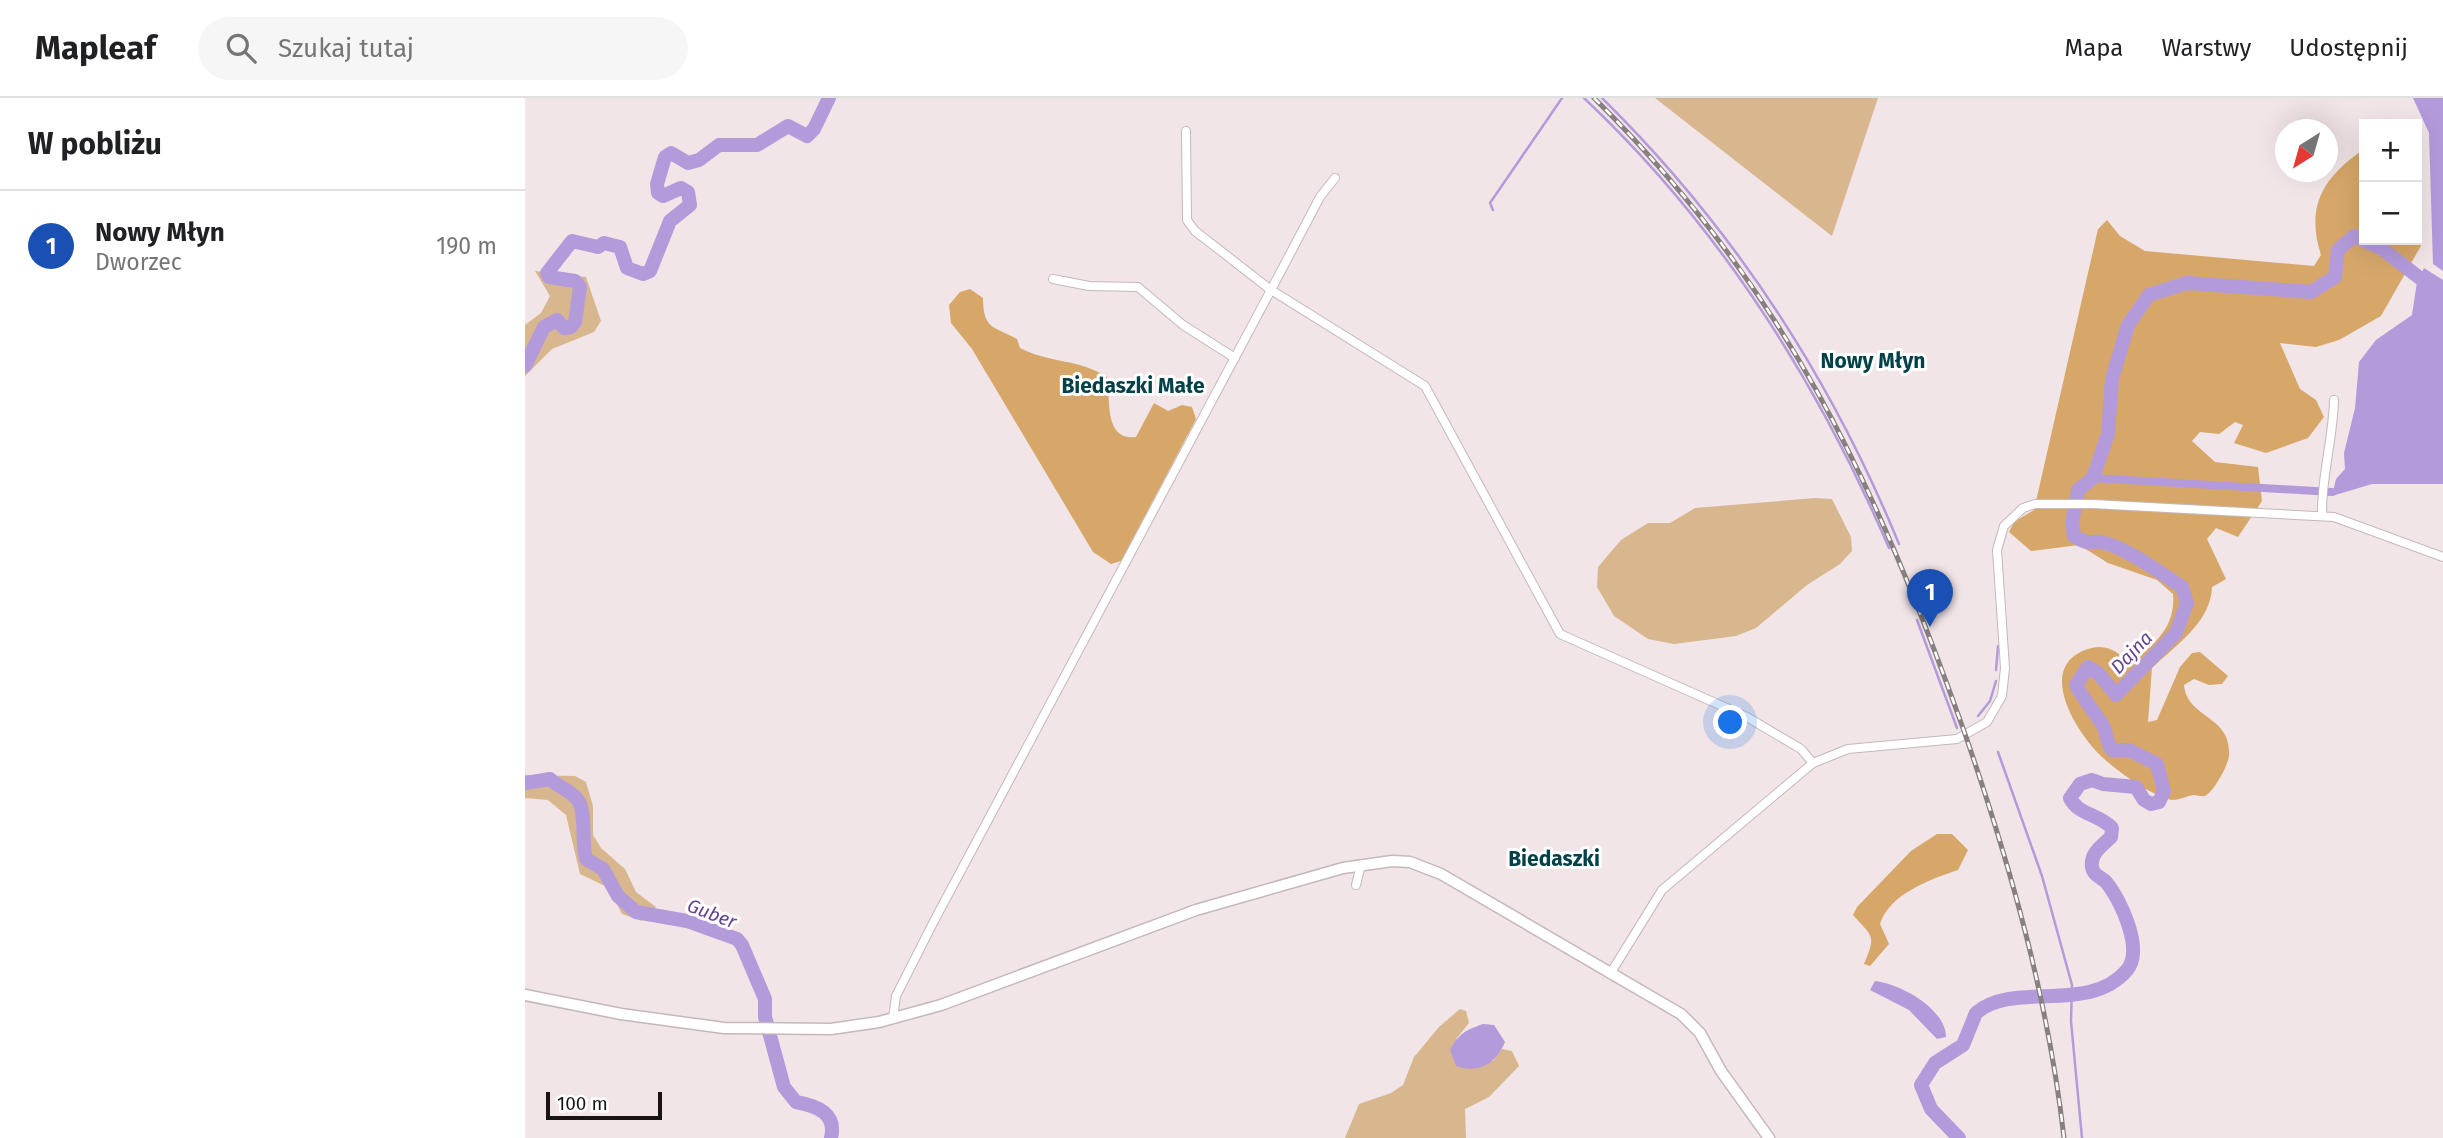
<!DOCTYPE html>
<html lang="pl">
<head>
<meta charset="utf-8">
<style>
	:root { --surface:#fff; --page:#f6f6f6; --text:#202124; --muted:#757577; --line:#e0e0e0; --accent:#0b8043 }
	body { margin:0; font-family:"Fira Sans",sans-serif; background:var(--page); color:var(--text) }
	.controls { position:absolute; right:21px; top:21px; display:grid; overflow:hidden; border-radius:0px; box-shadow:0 7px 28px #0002 }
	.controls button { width:63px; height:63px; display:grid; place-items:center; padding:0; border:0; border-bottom:2px solid var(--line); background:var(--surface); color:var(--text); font:35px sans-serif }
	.compass { position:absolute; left:1750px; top:21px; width:63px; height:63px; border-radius:50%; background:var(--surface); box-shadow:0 7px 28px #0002; rotate:217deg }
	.scale { position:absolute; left:21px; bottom:18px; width:116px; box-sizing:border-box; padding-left:7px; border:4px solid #191515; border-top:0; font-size:19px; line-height:24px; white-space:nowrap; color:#191515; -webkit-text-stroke:5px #fff; paint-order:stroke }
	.you { position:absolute; left:1206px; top:625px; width:24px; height:24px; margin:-18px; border:5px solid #fff; border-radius:50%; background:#1a73e8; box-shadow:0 0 0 10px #1a73e833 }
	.badge { display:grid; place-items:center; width:46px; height:46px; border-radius:50%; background:var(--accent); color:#fff; font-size:23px; font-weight:700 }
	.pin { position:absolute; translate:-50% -58px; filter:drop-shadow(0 2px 4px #0008) }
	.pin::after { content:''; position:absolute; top:37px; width:24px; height:21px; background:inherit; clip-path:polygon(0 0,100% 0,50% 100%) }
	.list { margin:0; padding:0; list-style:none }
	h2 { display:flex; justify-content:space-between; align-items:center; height:91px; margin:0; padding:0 28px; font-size:30px }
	h2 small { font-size:23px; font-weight:400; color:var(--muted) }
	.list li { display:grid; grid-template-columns:46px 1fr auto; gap:21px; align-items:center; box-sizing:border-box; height:112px; padding:0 28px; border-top:2px solid var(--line) }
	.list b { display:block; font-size:26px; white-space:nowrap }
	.list p { margin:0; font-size:23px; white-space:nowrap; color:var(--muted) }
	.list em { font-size:23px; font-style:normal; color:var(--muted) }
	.icon { flex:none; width:38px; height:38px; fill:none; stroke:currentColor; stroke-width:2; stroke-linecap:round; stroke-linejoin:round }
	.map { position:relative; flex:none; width:1918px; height:1040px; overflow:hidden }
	header { display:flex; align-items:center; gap:42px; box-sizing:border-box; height:98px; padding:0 35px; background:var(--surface); border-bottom:2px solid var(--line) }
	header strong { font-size:33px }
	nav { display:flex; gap:38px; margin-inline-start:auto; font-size:24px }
	.search { width:490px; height:63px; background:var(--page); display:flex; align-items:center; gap:18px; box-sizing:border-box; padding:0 24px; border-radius:38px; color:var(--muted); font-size:26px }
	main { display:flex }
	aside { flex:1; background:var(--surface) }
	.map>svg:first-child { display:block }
</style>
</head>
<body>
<header>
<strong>Mapleaf</strong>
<div class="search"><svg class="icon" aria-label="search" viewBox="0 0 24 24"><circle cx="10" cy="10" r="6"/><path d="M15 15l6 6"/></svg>Szukaj tutaj</div>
<nav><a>Mapa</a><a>Warstwy</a><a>Udostępnij</a></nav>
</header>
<main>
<aside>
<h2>W pobliżu<small></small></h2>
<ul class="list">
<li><span class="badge" style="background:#1a4fb4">1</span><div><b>Nowy Młyn</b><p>Dworzec</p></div><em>190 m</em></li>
</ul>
</aside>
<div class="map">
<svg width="1918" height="1040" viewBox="0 0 1918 1040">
	<rect width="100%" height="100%" fill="#f1e5e7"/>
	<g fill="#d9b78e">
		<path d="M1130,0h223l-46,138z"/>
		<path d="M10,173l51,6 15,44 -7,11 -42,17 -27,27v-51l16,-12 9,-17z"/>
		<path d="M1290,400l17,1 19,38 1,14 -12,13 -33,21 -51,43 -20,8 -62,8 -26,-5 -34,-23 -17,-29 1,-20 23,-27 27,-17h22l25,-15z"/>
		<path d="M0,677l50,1 11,6 7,24v29l8,13 24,21 11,23 20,15 -14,14 -20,-7 -13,-26 -29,-14 -14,-59 -18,-15 -23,-2z"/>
		<path d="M935,911l6,2 3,12 -13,16 37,22 9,-12 10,2 7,15 -30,31 -24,12 1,29h-121l14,-34 32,-11 12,-8 11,-28 25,-30z"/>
	</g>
	<g fill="#d7a76a">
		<path d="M1839,51v91h53v-61l3,5 2,60 -41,72 -42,24 -23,7 -36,-4 20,46 16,11 8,17 -16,21 -42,15 -32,-10 9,-18 -8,-3 -16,12 -19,-2 -8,9 23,21 43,5 4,34 -24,36 -22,-9 -9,11 19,40 -14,8c-1,35 -36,58 -60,81l-4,54 9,-2 23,-53 12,-14 8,-1 28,24 -6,8 -13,1 -15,-6 -10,6c3,34 48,30 45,71 -1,9 -15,36 -24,40 -4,1 -8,-1 -11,-1 -9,1 -17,7 -26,4 -22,-7 -50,-27 -67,-43 -24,-23 -65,-87 -16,-106 13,-5 23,-4 34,4l1,9 7,2c26,-19 49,-37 46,-71l-16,-14 -49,-17 -29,-18 -48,6 -22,-19 5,-10 20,-12 64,-281 9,-9 13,16 25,15 169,15 7,-11c-16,-50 3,-78 43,-106z"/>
		<path d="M445,191l13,9c0,32 11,28 34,41l3,9c28,15 60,11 87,29 4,20 -4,64 29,60l18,-34 14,8 14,-6 10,2 4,12 -75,142 -10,3 -18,-12 -121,-203 -21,-26 -2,-18 11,-13z"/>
		<path d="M1412,736h15l16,16 -10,20c-27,9 -69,24 -78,54l9,20 -19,22 -6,-2c13,-30 8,-27 -11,-49l4,-8 54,-56z"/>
	</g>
	<g fill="#b39adb">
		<path d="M1888,0h30v173l-10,-7 -4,-131z"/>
		<path d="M1899,170l19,12v204h-71l-40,12 4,-17 9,-10 -1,-16 11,-45 4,-46 17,-22 36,-25 5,-33z"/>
		<path d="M1350,883c26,3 71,28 71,56l-9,2 -28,-29 -39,-20z"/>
		<path d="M958,926l11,1 11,17c-9,22 -27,32 -49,24l-6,-16c9,-17 16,-20 33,-26z"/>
	</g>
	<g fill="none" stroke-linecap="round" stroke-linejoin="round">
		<g stroke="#b39adb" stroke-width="2.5">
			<path d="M1059,0c135,127 232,281 305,450"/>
			<path d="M1077,0c129,127 228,278 297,446"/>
			<path d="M968,112l-3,-7 72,-105"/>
			<path d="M1392,522l40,108"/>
			<path d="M1471,572l2,-24"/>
			<path d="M1453,618l12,-15 6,-20"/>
			<path d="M1473,654l44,124 30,109 -1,36 11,117"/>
		</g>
		<path stroke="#b39adb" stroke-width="8" d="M1568,380l239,14"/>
		<g stroke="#b39adb" stroke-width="14">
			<path d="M0,268l19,-39 13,-7 7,8 7,-1 4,-5 5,-35 -5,-6 -26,-4 -2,-4 25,-32 26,6 6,-4 16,4 7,21 16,6 7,-3 20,-50 20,-16 -2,-13 -7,-4 -18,8 -5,-3 -1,-9 8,-27 6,-4 17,10 11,-3 20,-15h38l31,-19 19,10 7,-7 15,-31"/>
			<path d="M0,685l25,-4c7,7 21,12 27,20 10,11 4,42 9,60l17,10 15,27 18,16 51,9 50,18 5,6 23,54v18l19,70 12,15c21,4 41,11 35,36"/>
			<path d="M1434,1040l-28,-29 -10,-24 14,-22 28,-18 13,-32c39,-33 113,2 151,-43 17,-20 -6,-70 -21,-88 -5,-5 -13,-7 -14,-15 -2,-14 10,-21 19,-30l1,-9c-13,-14 -34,-13 -42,-30l10,-14 12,-4 11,4 33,3 8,13 7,4 8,-2 5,-11 -7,-27 -28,-14h-17c-6,-9 -5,-18 -10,-26 -9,-14 -18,-24 -26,-39l12,-18 11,7 17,21 60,-62 11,-30 -5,-16c-19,-13 -56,-39 -77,-44 -15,-4 -14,4 -31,-7l-2,-13 6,-33 15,-12 15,-44 4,-55 16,-54 21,-30 38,-12 124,9 24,-15 3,-27 16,-14 27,12 62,48"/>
		</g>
		<defs>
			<g id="minor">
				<path d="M661,33l1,89 8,11 76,59 49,-93 15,-19"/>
				<path d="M528,181l36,7 49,1 45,38 52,33"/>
				<path d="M1797,418c-1,-38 11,-76 12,-116"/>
				<path d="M831,787l5,-20"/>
				<path d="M1085,876l52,-84 151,-127 35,-14 109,-10 30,-17 15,-26 3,-28 -8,-118 7,-24 19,-18 12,-4h58l241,13 109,40"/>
				<path d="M368,921l3,-23 37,-73 338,-633 154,96 135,248 187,83 54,32 12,14"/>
			</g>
			<path id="major" d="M0,897l96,19 103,14 107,1 48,-7 62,-17 255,-95 147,-42 49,-7 18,1 31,12 240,140 19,19 21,38 48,67"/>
		</defs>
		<use href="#minor" stroke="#c4b8ba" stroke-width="10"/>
		<use href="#major" stroke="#c4b8ba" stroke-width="13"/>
		<use href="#minor" stroke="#fff" stroke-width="8"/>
		<use href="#major" stroke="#fff" stroke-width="10"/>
		<defs>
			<path id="rail" d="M1069,0c190,188 282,385 370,633 46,133 84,267 100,407"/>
		</defs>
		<use href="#rail" stroke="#887f80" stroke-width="5"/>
		<use href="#rail" stroke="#fff" stroke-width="2.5" stroke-dasharray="8" stroke-linecap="butt"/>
	</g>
	<g text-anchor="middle" stroke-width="6" stroke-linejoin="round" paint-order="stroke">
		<g font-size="19" font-style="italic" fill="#644290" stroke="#fff">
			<text transform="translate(1606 554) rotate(-46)" y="7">Dajna</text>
			<text transform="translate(187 815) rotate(21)" y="7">Guber</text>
		</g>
		<g font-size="21" font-weight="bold" fill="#004247" stroke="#fff">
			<text x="1348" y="270">Nowy Młyn</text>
			<text x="608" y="295">Biedaszki Małe</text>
			<text x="1029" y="768">Biedaszki</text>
		</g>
	</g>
</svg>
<div class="controls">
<button>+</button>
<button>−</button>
</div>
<svg class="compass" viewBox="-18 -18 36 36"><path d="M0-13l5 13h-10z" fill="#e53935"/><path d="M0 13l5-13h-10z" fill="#757577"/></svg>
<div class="scale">100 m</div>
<div class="you"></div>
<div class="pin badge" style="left:1405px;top:529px;background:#1a4fb4">1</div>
</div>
</main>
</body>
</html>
